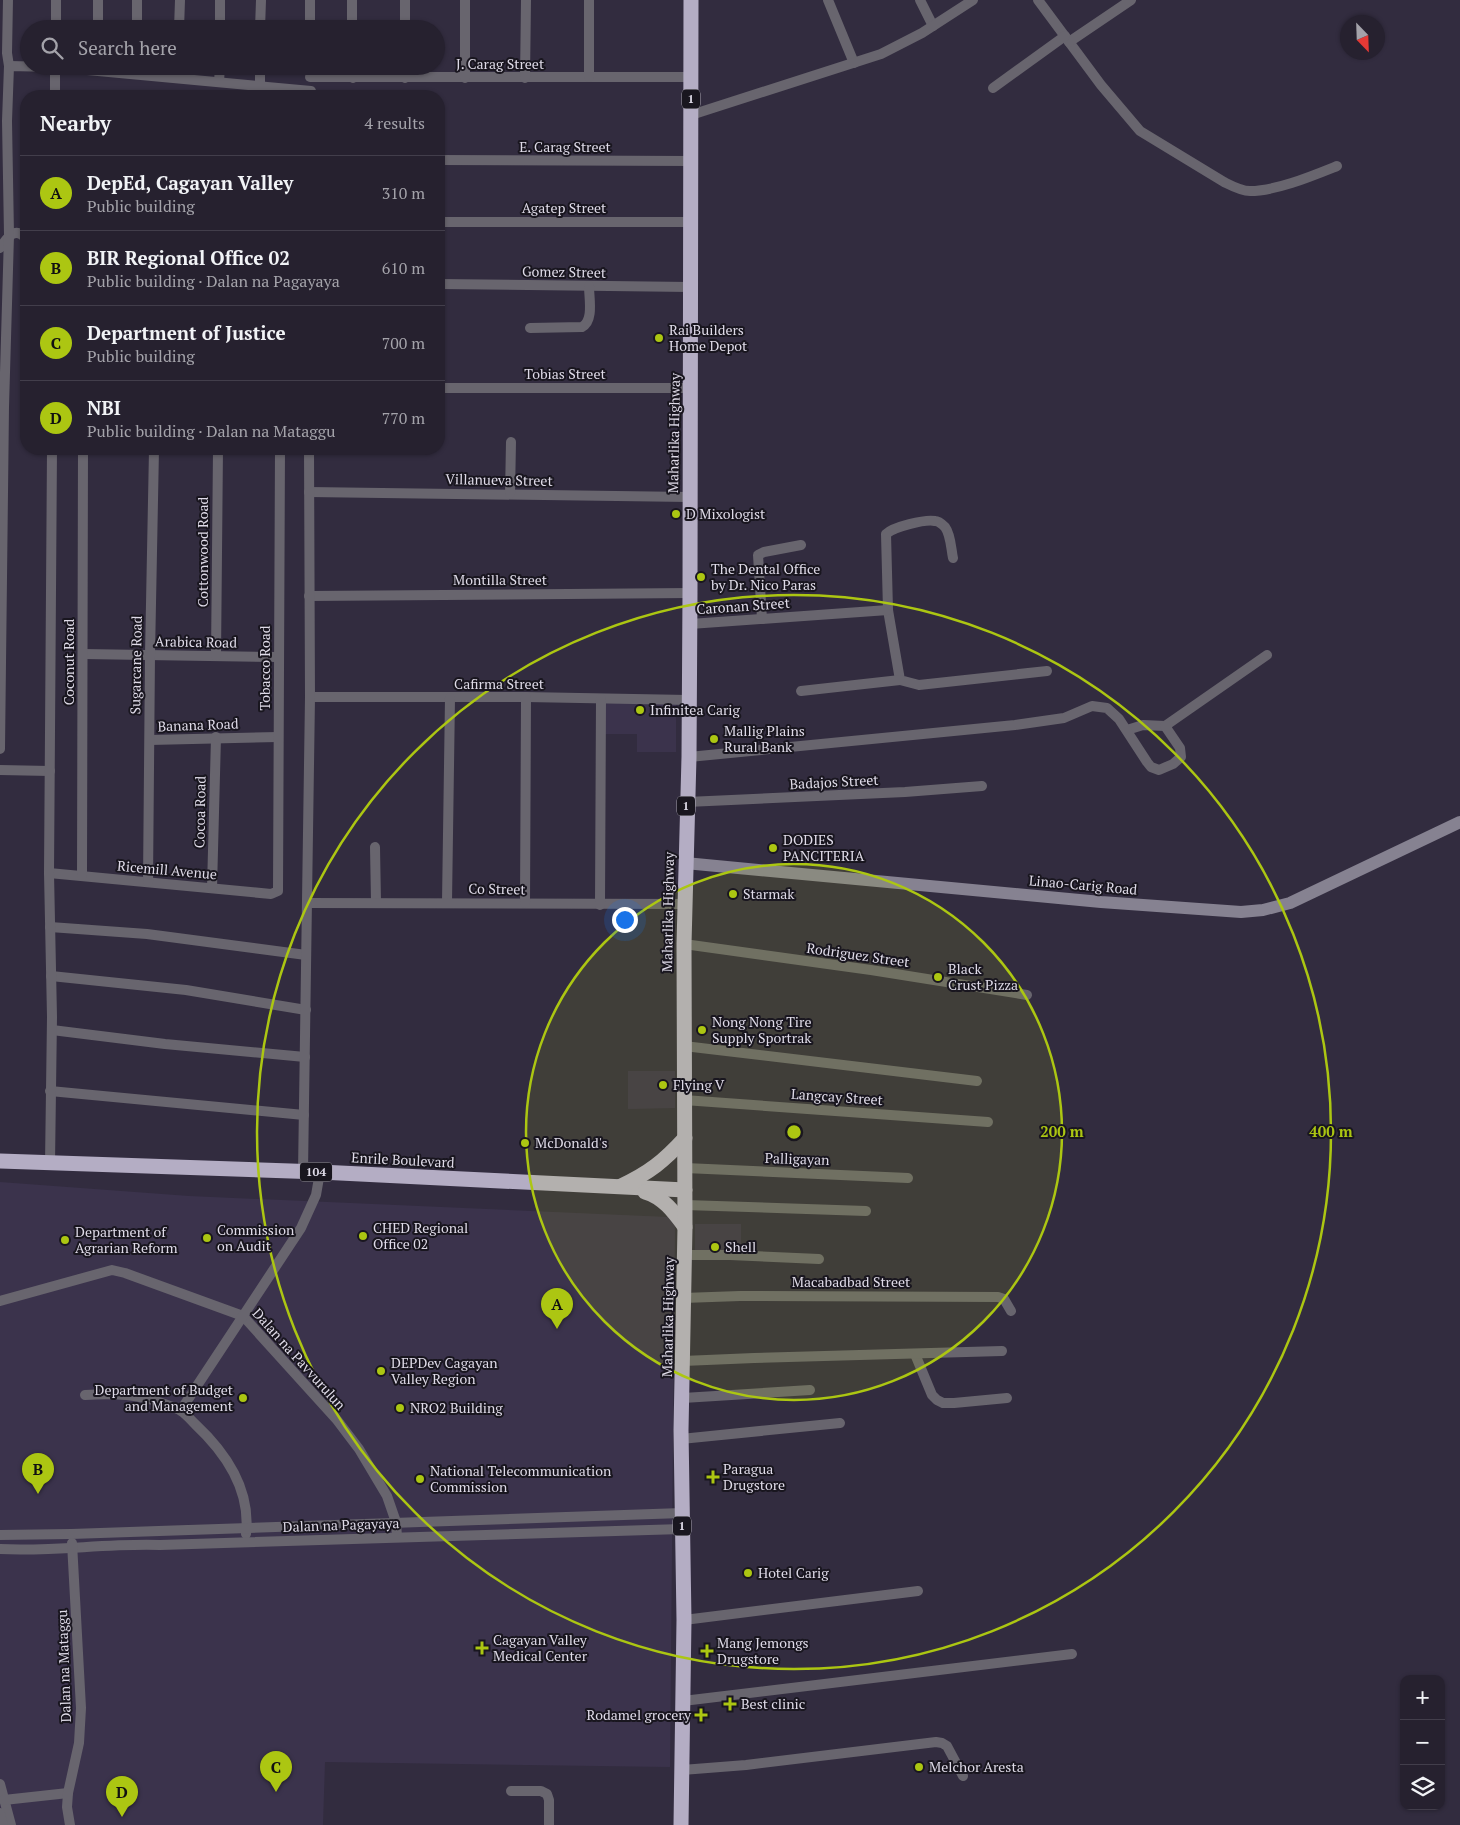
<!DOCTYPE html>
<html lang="en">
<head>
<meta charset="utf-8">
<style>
	:root { --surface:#26212f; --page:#2e2937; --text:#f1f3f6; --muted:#a4a3aa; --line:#423e4b; --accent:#acc612 }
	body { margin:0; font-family:"PT Serif",serif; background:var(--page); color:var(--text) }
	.controls { position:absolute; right:15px; bottom:15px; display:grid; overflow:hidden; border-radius:10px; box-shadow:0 1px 4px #0004 }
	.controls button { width:45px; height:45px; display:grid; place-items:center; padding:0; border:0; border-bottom:1px solid var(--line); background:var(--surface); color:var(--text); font:25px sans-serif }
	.compass { position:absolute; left:1340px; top:15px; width:45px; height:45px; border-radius:50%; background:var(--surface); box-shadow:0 1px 4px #0004; rotate:157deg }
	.you { position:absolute; left:624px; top:919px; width:18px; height:18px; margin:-12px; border:4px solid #fff; border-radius:50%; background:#1a73e8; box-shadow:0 0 0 8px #1a73e833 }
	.badge { display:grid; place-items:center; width:32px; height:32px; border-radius:50%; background:var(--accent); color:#111; font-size:16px; font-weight:700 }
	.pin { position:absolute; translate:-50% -41px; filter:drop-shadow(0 1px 2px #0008) }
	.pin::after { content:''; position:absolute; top:26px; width:18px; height:15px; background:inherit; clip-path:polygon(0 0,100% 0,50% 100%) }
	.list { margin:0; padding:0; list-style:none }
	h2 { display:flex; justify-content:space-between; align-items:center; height:65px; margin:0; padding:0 20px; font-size:21px }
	h2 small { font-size:16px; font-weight:400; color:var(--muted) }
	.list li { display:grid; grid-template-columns:32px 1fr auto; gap:15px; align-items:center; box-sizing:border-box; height:75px; padding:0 20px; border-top:1px solid var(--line) }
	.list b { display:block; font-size:19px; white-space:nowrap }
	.list p { margin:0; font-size:16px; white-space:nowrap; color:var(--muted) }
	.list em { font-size:16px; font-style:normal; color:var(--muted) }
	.icon { flex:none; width:28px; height:28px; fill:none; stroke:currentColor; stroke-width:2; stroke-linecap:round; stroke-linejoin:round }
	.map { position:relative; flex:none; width:1460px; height:1825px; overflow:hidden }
	.search { position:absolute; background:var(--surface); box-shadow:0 1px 4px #0004; left:20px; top:20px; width:425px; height:55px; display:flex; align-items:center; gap:12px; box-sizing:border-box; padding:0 18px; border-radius:28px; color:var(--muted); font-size:19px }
	.panel { position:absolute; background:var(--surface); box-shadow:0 1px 4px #0004; left:20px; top:90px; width:425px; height:365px; border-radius:20px }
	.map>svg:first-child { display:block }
</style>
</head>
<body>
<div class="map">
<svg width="1460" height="1825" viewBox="0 0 1460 1825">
	<rect width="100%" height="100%" fill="#322c3f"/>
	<g fill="#3b334c">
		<path d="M602,700h74v52h-39v-18h-35z"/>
		<path d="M628,1071h47v37l-47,1z"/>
		<path d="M0,1182l189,14 479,21 7,7 -5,543 -345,-5 -2,63h-323z"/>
		<rect x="695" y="1224" width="46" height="29"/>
	</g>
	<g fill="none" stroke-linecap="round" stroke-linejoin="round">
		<g stroke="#68656e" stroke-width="10">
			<path d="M8,0l-1,53 2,13"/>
			<path d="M352,0v29"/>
			<path d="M405,0v29"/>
			<path d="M828,0l26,63"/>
			<path d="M920,0l13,26"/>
			<path d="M1038,0l63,85 39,46 84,51c8,4 17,9 26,9 26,0 62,-15 87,-25"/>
			<path d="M56,29v-29"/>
			<path d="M98,29v-29"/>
			<path d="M137,29v-29"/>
			<path d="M179,29l1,-29"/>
			<path d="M220,29v-29"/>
			<path d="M260,29l1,-29"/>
			<path d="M310,29v-29"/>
			<path d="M1069,42l62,-42"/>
			<path d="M55,66v30"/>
			<path d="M353,66v12"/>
			<path d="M405,66v12"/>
			<path d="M310,77h381"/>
			<path d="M589,77v-77"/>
			<path d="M179,78v-12"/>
			<path d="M465,78v-78"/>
			<path d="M525,78l1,-78"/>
			<path d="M219,82l1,-16"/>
			<path d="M260,86v-20"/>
			<path d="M993,88l72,-52"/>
			<path d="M691,115l190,-61 41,-21 51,-33"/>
			<path d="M439,160l252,1"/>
			<path d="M439,222h251"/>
			<path d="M0,248c7,-10 15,-23 26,-9"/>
			<path d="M439,284l251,3"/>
			<path d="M530,328l52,-1c12,-6 7,-29 7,-41"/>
			<path d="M439,388h252"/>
			<path d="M309,492l380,5"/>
			<path d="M510,494l1,-52"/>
			<path d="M953,558c-2,-9 -2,-23 -8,-31 -2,-2 -7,-6 -10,-6 -10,-2 -42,6 -49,13l2,76 12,70 19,5 128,-14"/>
			<path d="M309,596l381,-3"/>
			<path d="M762,619l-4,-64 6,-3 37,-7"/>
			<path d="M690,624l198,-14"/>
			<path d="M83,654l195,3"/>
			<path d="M216,656l2,-207"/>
			<path d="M801,691l99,-11"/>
			<path d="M310,697h216l162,3"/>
			<path d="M1127,730l16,-5 22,1"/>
			<path d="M150,740l128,-3"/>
			<path d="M0,749l4,-342 5,-172 -2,-114 2,-55 46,1 256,24"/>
			<path d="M689,757l326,-32 49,-7 28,-12 15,2 12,11 28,43 4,5 8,3 14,-6 8,-7 -1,-9 -15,-22 102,-71"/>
			<path d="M0,770l50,1"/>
			<path d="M687,802l218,-10 77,-6"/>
			<path d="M375,847l1,55"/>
			<path d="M49,873l222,21 7,-3 2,-442"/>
			<path d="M82,876l1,-427"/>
			<path d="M148,882l2,-227 4,-206"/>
			<path d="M212,888l4,-151"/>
			<path d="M447,902l3,-204"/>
			<path d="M307,903l379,1"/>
			<path d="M525,903l1,-206"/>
			<path d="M600,905l1,-206"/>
			<path d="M50,927l97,7 159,21"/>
			<path d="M684,944l187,26 156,25"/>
			<path d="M51,976l135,14 120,20"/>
			<path d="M52,1030l113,14 140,13"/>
			<path d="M684,1046l293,35"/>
			<path d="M50,1091l254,24"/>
			<path d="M684,1100l304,22"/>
			<path d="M50,1163l2,-146 -3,-144 3,-424"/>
			<path d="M685,1168l223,10"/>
			<path d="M303,1172l7,-475 -1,-248"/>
			<path d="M685,1205l181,6"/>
			<path d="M685,1255h45l89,4"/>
			<path d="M683,1298l57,-2 258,1 6,2 7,12"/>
			<path d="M0,1301l112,-31 13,3 118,43 94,104 22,29 28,47 9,26 1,15"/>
			<path d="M915,1354l17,41 5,5 6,3h11l53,-5"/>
			<path d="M683,1361l71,-3 248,-7"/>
			<path d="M85,1395c29,-2 55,-1 82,10 5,2 10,3 14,6 5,3 10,9 14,13 30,28 56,66 51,110"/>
			<path d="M683,1398l127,-8"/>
			<path d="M181,1410l120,-182 15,-33 4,-23"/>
			<path d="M681,1439l159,-16"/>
			<path d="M0,1535l71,-1 611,-21"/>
			<path d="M0,1549c53,3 107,-6 160,-4l522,-16"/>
			<path d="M684,1620l234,-29"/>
			<path d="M683,1701l389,-47"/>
			<path d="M682,1770l64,-5 190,-23 6,1 5,3 16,30"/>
			<path d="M0,1784l11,41"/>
			<path d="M511,1791h30l6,3 2,6v25"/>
			<path d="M4,1800l64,-7"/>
			<path d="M0,1813l3,12"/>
			<path d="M70,1825l-3,-18 1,-14 11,-50 2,-35 -9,-165"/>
		</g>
		<path stroke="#868291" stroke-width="12" d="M685,863l416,39 140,10 22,-2 27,-7 170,-81"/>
		<g stroke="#b4adc4" stroke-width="15">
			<path d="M0,1161l320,11 365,18"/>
			<path d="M621,1186c28,-13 43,-25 64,-48"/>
			<path d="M645,1192c18,5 29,20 40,35"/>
			<path d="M681,1825l3,-205 -3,-190 4,-203 -1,-283 5,-187 1,-164 1,-593"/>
		</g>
	</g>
	<circle cx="794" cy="1132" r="268" fill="#acc612" fill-opacity=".12"/>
	<g fill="none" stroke="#acc612" stroke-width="2.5">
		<circle cx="794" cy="1132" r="268"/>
		<circle cx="794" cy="1132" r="537"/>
	</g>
	<g fill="#acc612" stroke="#19161f" stroke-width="2">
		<circle cx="659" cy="338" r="5"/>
		<circle cx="676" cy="514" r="5"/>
		<circle cx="701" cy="577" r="5"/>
		<circle cx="640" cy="710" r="5"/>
		<circle cx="714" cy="739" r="5"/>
		<circle cx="773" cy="848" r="5"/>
		<circle cx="733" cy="894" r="5"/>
		<circle cx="938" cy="977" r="5"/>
		<circle cx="702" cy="1030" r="5"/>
		<circle cx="663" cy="1085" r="5"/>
		<circle cx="525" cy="1143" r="5"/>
		<circle cx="363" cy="1236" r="5"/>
		<circle cx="207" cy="1238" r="5"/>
		<circle cx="65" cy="1240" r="5"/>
		<circle cx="715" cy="1247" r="5"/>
		<circle cx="381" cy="1371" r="5"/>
		<circle cx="243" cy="1398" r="5"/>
		<circle cx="400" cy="1408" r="5"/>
		<path d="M710.5 1469.5h5v5h5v5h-5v5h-5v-5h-5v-5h5z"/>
		<circle cx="420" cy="1479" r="5"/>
		<circle cx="748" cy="1573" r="5"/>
		<path d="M479.5 1640.5h5v5h5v5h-5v5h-5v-5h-5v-5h5z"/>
		<path d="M704.5 1643.5h5v5h5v5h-5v5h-5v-5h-5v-5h5z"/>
		<path d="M727.5 1696.5h5v5h5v5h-5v5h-5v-5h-5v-5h5z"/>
		<path d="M698.5 1707.5h5v5h5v5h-5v5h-5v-5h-5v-5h5z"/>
		<circle cx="919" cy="1767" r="5"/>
	</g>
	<g text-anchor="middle" stroke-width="4" stroke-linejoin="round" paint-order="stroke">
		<g fill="#19161f" stroke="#a4a0ac" stroke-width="1">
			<rect x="682" y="89.5" width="18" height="19" rx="4"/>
			<rect x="677" y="796.5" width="18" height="19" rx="4"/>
			<rect x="300" y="1162.5" width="32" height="19" rx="4"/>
			<rect x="673" y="1516.5" width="18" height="19" rx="4"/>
		</g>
		<g font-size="12" font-weight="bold" fill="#dfdbe8">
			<text x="691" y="103">1</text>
			<text x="686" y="810">1</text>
			<text x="316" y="1176">104</text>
			<text x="682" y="1530">1</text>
		</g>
		<g font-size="14" fill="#dfdbe8" stroke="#19161f">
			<text x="500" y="69">J. Carag Street</text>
			<text x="565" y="152">E. Carag Street</text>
			<text x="564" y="213">Agatep Street</text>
			<text transform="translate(564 272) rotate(1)" y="5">Gomez Street</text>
			<text x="565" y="379">Tobias Street</text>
			<text transform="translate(674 433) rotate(-89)" y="5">Maharlika Highway</text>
			<text transform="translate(499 480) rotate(1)" y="5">Villanueva Street</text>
			<text transform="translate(203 552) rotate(-90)" y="5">Cottonwood Road</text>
			<text x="500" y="585">Montilla Street</text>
			<text transform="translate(743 606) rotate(-4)" y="5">Caronan Street</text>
			<text transform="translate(196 642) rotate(1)" y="5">Arabica Road</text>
			<text transform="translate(69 662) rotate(-90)" y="5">Coconut Road</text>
			<text transform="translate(136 665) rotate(-89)" y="5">Sugarcane Road</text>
			<text transform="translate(265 668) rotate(-90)" y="5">Tobacco Road</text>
			<text x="499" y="689">Cafirma Street</text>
			<text transform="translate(198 725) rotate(-2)" y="5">Banana Road</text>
			<text transform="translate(834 782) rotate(-3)" y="5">Badajos Street</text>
			<text transform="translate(200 812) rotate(-89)" y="5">Cocoa Road</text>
			<text transform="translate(167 870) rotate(5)" y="5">Ricemill Avenue</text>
			<text transform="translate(1083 885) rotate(5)" y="5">Linao-Carig Road</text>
			<text transform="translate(497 889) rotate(1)" y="5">Co Street</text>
			<text transform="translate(668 912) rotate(-89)" y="5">Maharlika Highway</text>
			<text transform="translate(858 955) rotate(8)" y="5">Rodriguez Street</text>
			<text transform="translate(837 1097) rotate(4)" y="5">Langcay Street</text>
			<text transform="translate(797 1159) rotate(2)" y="5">Palligayan</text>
			<text transform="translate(403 1160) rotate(3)" y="5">Enrile Boulevard</text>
			<text x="851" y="1287">Macabadbad Street</text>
			<text transform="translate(668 1317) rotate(-89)" y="5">Maharlika Highway</text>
			<text transform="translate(299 1359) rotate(48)" y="5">Dalan na Pavvurulun</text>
			<text transform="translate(341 1525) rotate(-2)" y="5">Dalan na Pagayaya</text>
			<text transform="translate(64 1666) rotate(-92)" y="5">Dalan na Mataggu</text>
		</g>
		<g font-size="14" fill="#dfdbe8" stroke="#19161f" text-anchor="start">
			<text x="669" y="335">Rai Builders<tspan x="669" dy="16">Home Depot</tspan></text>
			<text x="686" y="519">D Mixologist</text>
			<text x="711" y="574">The Dental Office<tspan x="711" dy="16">by Dr. Nico Paras</tspan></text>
			<text x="650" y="715">Infinitea Carig</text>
			<text x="724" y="736">Mallig Plains<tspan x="724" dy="16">Rural Bank</tspan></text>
			<text x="783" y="845">DODIES<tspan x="783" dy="16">PANCITERIA</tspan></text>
			<text x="743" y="899">Starmak</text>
			<text x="948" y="974">Black<tspan x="948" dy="16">Crust Pizza</tspan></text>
			<text x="712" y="1027">Nong Nong Tire<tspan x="712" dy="16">Supply Sportrak</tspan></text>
			<text x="673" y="1090">Flying V</text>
			<text x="535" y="1148">McDonald's</text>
			<text x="373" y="1233">CHED Regional<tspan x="373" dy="16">Office 02</tspan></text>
			<text x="217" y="1235">Commission<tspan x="217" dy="16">on Audit</tspan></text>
			<text x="75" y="1237">Department of<tspan x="75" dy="16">Agrarian Reform</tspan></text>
			<text x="725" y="1252">Shell</text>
			<text x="391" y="1368">DEPDev Cagayan<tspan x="391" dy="16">Valley Region</tspan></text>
			<text x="233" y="1395" text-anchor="end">Department of Budget<tspan x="233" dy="16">and Management</tspan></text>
			<text x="410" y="1413">NRO2 Building</text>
			<text x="723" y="1474">Paragua<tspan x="723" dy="16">Drugstore</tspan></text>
			<text x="430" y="1476">National Telecommunication<tspan x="430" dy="16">Commission</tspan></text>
			<text x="758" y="1578">Hotel Carig</text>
			<text x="493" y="1645">Cagayan Valley<tspan x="493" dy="16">Medical Center</tspan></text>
			<text x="717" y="1648">Mang Jemongs<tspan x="717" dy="16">Drugstore</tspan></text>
			<text x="741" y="1709">Best clinic</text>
			<text x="691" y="1720" text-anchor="end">Rodamel grocery</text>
			<text x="929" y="1772">Melchor Aresta</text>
		</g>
	</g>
	<circle cx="794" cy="1132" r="8" fill="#acc612" stroke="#19161f" stroke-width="2.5"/>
	<g font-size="15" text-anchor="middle" font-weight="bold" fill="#acc612" stroke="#19161f" stroke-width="4" stroke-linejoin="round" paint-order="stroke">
		<text x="1062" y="1137">200 m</text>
		<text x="1331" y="1137">400 m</text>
	</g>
</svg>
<div class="controls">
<button>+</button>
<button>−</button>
<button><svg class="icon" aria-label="layers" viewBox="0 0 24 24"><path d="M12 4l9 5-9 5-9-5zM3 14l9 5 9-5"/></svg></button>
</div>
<svg class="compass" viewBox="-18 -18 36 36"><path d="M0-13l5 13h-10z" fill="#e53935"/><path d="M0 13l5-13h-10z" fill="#a4a3aa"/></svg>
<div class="you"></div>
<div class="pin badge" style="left:557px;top:1329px">A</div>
<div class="pin badge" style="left:38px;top:1494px">B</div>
<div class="pin badge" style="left:276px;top:1792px">C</div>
<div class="pin badge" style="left:122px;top:1817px">D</div>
<div class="search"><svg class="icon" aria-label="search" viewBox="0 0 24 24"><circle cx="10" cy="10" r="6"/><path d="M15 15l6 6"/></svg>Search here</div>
<section class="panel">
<h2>Nearby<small>4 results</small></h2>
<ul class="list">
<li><span class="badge">A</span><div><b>DepEd, Cagayan Valley</b><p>Public building</p></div><em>310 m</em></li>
<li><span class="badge">B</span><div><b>BIR Regional Office 02</b><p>Public building · Dalan na Pagayaya</p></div><em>610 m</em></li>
<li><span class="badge">C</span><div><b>Department of Justice</b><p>Public building</p></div><em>700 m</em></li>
<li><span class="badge">D</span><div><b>NBI</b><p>Public building · Dalan na Mataggu</p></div><em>770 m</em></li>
</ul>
</section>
</div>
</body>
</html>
